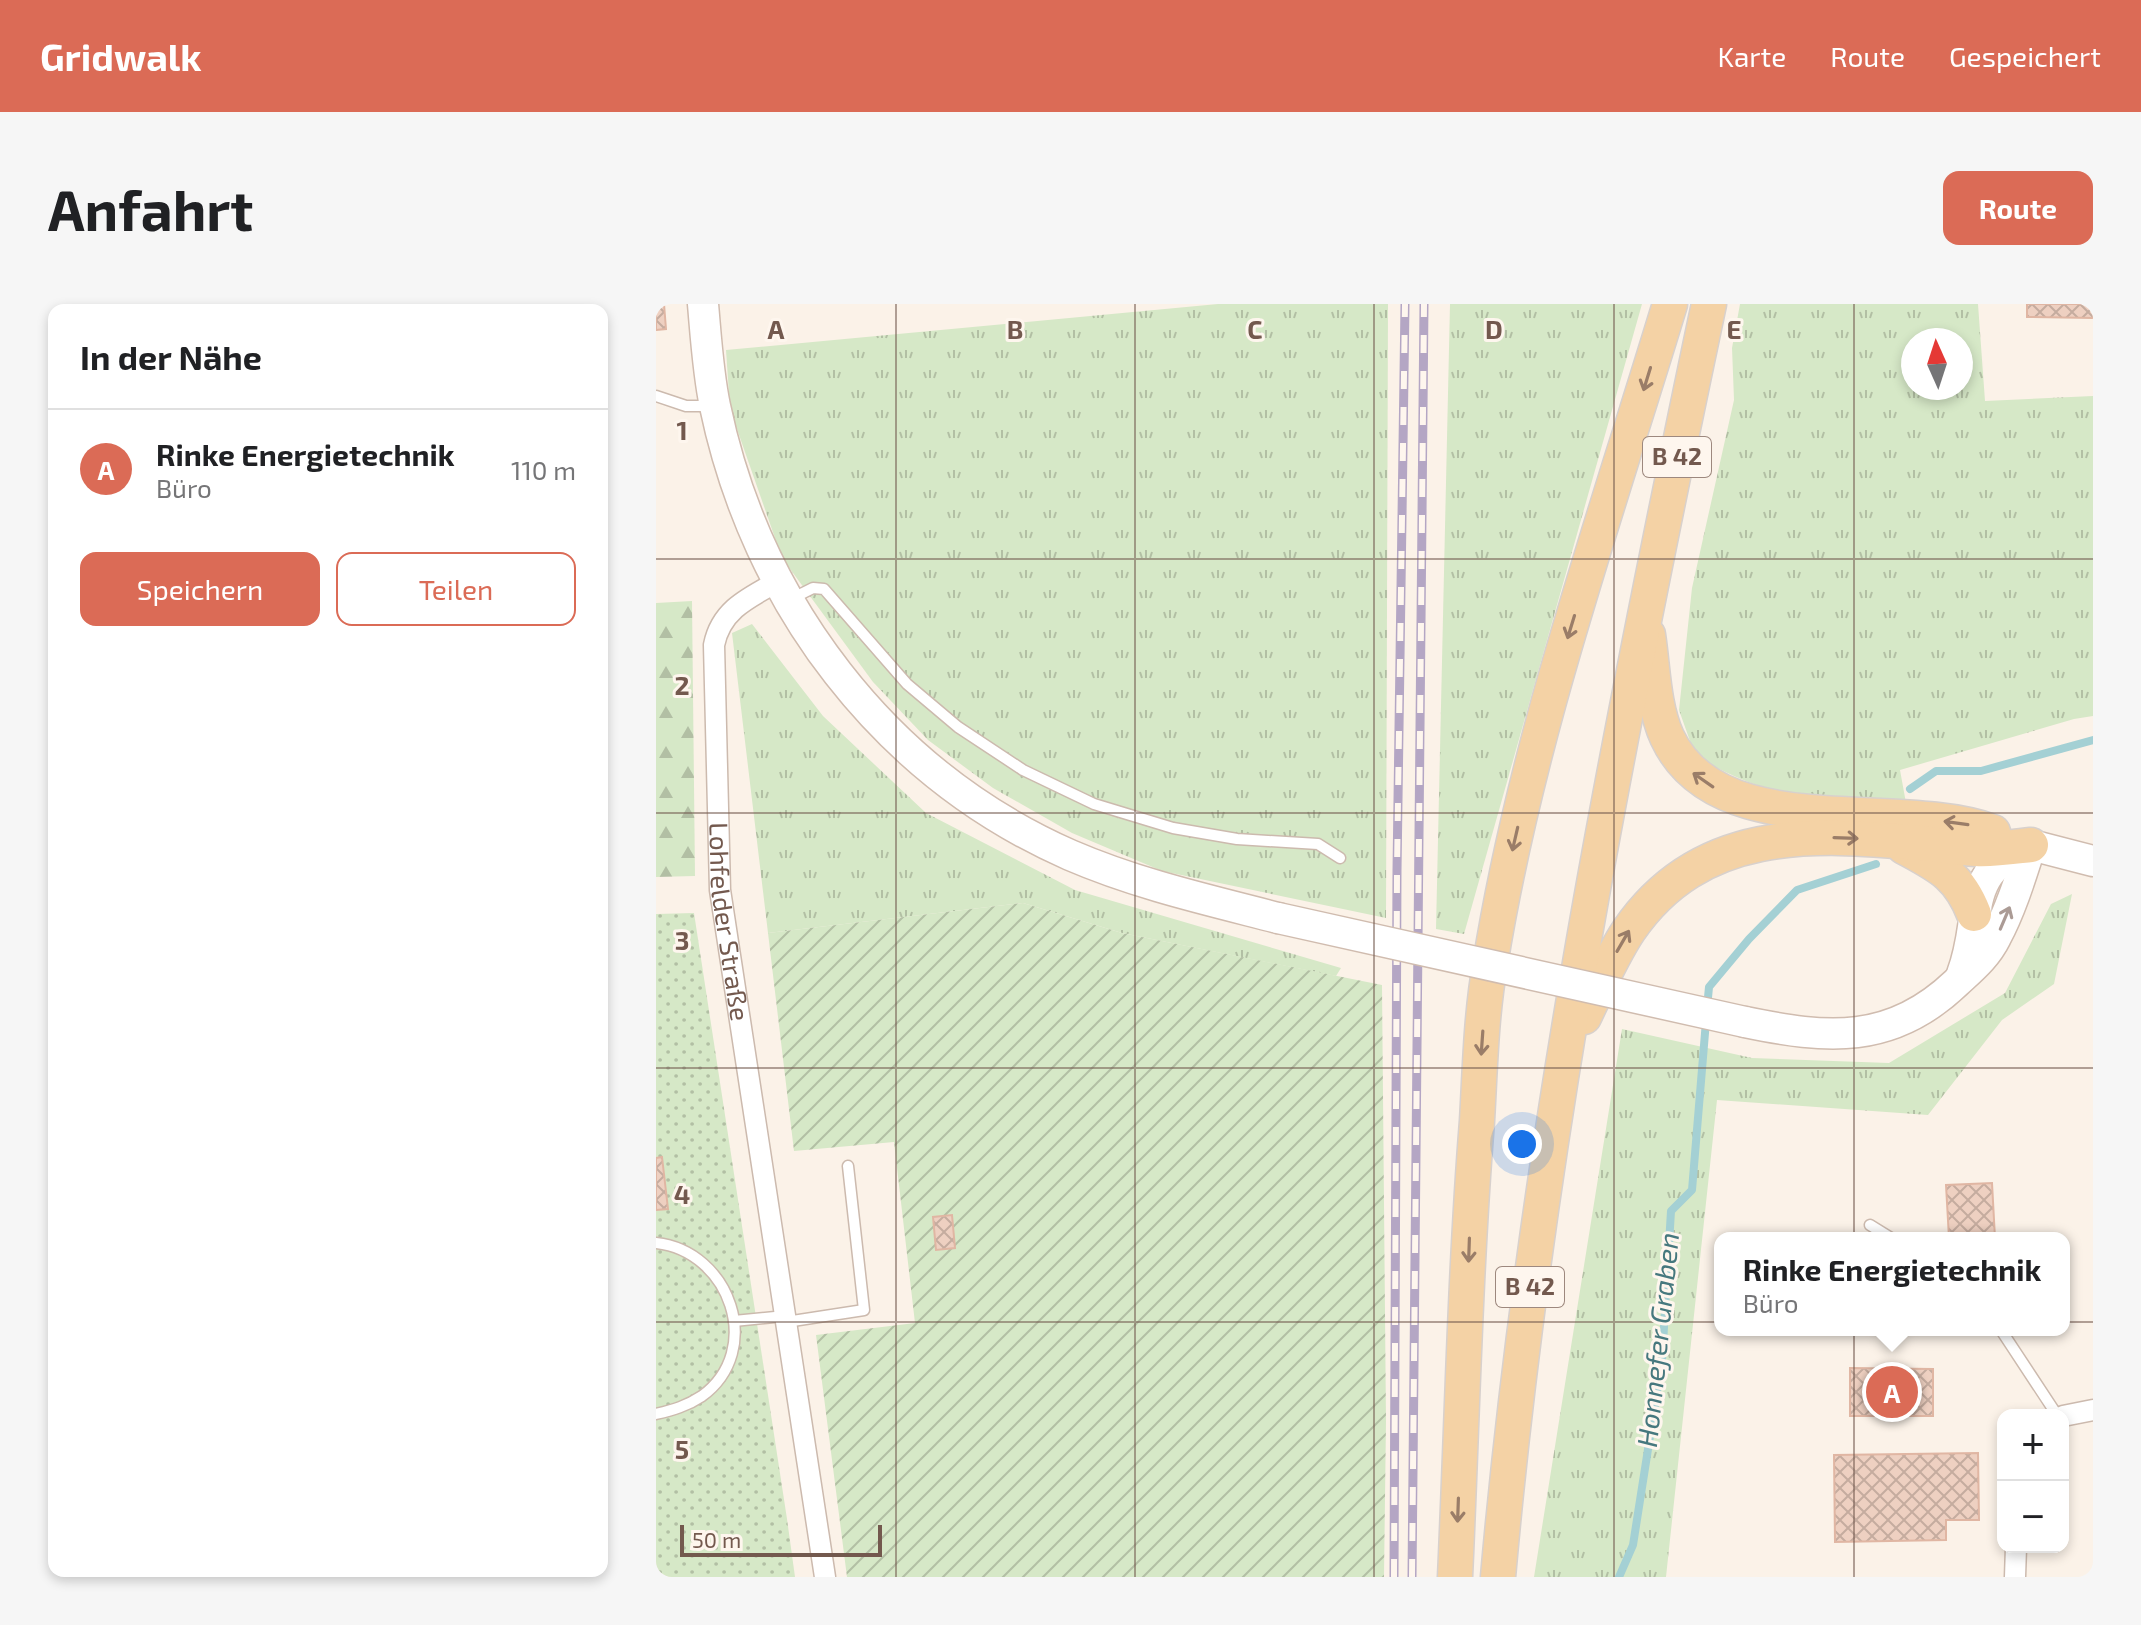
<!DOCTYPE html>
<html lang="de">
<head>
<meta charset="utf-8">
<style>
	:root { --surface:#fff; --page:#f6f6f6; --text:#202124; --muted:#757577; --line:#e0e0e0; --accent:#db6b56 }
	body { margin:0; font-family:"Exo 2",sans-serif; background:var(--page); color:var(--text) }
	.controls { position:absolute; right:24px; bottom:24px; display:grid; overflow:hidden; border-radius:16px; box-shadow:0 4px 12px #0003 }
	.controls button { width:72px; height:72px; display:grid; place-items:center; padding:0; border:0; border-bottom:2px solid var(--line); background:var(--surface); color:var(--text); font:40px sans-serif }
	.compass { position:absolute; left:1245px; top:24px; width:72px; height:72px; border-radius:50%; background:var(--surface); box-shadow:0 4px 12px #0003; rotate:357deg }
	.scale { position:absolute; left:24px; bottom:20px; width:202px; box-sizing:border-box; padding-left:8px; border:4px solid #73594e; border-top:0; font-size:22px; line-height:28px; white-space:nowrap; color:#73594e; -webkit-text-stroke:6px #fef6ee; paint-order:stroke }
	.you { position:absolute; left:866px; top:840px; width:28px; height:28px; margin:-20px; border:6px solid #fff; border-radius:50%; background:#1a73e8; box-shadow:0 0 0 12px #1a73e833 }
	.badge { display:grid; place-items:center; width:52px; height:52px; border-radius:50%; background:var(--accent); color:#fff; font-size:26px; font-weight:700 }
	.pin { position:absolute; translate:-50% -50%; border:4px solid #fff; box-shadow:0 2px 8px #0006 }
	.popup { position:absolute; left:1058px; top:928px; width:356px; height:104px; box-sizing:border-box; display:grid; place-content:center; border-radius:16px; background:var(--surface); filter:drop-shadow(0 2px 6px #0005); font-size:26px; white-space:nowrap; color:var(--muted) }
	.popup b { font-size:30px; color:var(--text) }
	.popup::after { content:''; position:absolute; left:50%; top:100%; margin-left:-16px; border:16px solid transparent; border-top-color:var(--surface) }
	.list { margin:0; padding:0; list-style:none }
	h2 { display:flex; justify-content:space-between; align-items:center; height:104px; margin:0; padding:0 32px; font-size:34px }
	h2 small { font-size:26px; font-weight:400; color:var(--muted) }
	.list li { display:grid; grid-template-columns:52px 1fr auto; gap:24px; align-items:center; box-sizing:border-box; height:120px; padding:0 32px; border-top:2px solid var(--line) }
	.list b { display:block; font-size:30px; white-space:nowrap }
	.list p { margin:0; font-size:26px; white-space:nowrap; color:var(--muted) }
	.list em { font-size:26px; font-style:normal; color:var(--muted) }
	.actions { display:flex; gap:16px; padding:24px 32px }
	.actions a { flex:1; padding:18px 0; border:2px solid var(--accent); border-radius:16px; text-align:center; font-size:28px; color:var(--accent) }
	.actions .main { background:var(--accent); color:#fff }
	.map { position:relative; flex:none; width:1437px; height:1273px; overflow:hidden; border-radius:16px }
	header { display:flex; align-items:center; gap:48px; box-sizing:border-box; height:112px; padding:0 40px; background:var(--accent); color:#fff }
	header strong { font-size:38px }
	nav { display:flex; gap:44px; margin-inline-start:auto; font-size:28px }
	.intro { display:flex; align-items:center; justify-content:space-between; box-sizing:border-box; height:192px; padding:0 48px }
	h1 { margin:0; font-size:56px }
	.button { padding:20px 36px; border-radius:16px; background:var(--accent); color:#fff; font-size:28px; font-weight:700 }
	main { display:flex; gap:48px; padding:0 48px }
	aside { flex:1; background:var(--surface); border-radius:16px; box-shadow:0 4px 12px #0003 }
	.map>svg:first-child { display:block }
</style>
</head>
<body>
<header>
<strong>Gridwalk</strong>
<nav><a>Karte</a><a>Route</a><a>Gespeichert</a></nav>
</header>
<div class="intro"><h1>Anfahrt</h1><a class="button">Route</a></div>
<main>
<aside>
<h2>In der Nähe<small></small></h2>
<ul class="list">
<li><span class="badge">A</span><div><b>Rinke Energietechnik</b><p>Büro</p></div><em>110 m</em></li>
</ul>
<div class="actions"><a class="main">Speichern</a><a>Teilen</a></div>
</aside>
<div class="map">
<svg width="1437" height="1273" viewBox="0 0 1437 1273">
	<defs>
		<pattern id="grass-tufts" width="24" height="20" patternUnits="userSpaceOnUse" patternTransform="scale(2)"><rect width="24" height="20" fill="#d6e8c7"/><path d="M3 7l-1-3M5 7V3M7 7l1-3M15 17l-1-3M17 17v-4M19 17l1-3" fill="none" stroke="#b2bfa4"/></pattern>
		<pattern id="forest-firs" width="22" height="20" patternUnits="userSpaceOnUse" patternTransform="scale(2)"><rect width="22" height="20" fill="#d6e8c7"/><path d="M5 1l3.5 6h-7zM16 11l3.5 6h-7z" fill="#b2bfa4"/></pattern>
		<pattern id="park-dots" width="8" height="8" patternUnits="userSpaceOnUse" patternTransform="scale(2)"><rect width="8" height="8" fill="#d6e8c7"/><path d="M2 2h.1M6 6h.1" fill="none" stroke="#b2bfa4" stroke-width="1.8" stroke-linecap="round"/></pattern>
		<pattern id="garden-furrows" width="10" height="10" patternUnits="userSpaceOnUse" patternTransform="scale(2)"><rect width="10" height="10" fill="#d6e8c7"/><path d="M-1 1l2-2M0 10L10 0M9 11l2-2" fill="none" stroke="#b2bfa4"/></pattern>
		<pattern id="building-cross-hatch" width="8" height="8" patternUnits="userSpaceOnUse" patternTransform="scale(2)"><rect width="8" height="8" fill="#eed0c1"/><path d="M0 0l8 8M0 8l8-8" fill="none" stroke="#c5ac9f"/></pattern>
	</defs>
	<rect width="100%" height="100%" fill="#fbf2e8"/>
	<g fill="url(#grass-tufts)" fill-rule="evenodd">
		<path d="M562,0h170l-2,614 -224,-47 -90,-38 -79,-45 -65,-48 -55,-58 -91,-124 -52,-149 -4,-59z"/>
		<path d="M794,0h192l-178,630 -28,-5z"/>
		<path d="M1084,0h238l7,97 108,-5v320l-19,3 -174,51 6,33c-46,-8 -96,-3 -142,-16 -23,-6 -46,-19 -68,-29l-17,-48 13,-122 42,-188 -2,-52zM1257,36h48v48h-48z"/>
		<path d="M96,320l71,92 103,97 149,77 266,78 -5,8 -214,-43 -99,-30 -255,30 -36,-300z"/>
		<path d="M1416,590l-18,90 -52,36 -74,95 -211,-15 -51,477h-132l88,-548 130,29 137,5 116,-70 46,-89z"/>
	</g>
	<path fill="url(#forest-firs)" d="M36,297l3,275 -39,1v-274z"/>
	<path fill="url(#park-dots)" d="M38,609l93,606 8,58h-139v-663z"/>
	<path fill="url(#garden-furrows)" d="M367,599l99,30 260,52 4,436 -2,156h-537l-31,-242 99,-12 -21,-181 -100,9 -26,-218z"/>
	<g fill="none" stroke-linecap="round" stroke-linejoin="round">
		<g stroke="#a4d0d4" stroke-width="8">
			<path d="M1254,485l26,-18h45l112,-31"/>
			<path d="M1051,704l2,-21 40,-48 48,-49 79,-26"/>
			<path d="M963,1273l14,-32 29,-185 9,-149 21,-21 14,-169"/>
		</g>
	</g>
	<g fill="url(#building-cross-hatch)" stroke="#e0b6a3" stroke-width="2">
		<path d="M0,0h8l2,25 -10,1z"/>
		<path d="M1371,0h66v14l-66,-1z"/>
		<path d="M6,853l6,52 -12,1v-52z"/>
		<path d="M1336,879l3,55h-46l-3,-53z"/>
		<path d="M296,911l3,33 -19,2 -3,-33z"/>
		<path d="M1194,1064l83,1v47h-83z"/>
		<path d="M1322,1149l1,67h-33v20l-111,2 -1,-87z"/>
	</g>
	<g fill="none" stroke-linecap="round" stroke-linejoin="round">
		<defs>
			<g id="lane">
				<path d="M0,92l30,10h27"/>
				<path d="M137,294l20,-10 11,1 83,95 51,43 65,43 71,34 79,24 64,11 81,5 22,14"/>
				<path d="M1214,921l21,13"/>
				<path d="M0,939c74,8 109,107 46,153 -15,10 -29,14 -46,18"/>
				<path d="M78,1017l51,-5"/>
				<path d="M130,1018l78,-12 -16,-144"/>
				<path d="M1345,1026l56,85"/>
			</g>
			<g id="street">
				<path id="s1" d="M121,278c-29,16 -56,28 -63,63l6,245 105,687"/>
				<path d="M1407,1112l30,-6"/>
				<path d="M1359,1273l1,-30"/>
			</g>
			<g id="secondary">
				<path d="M47,0c3,34 5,69 12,102 41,197 169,367 355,449 67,29 138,45 208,63"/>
				<path d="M1375,541l62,16"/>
				<path d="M1306,670c22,-57 -2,-101 68,-129"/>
				<path d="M1089,718c82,17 146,23 211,-39 16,-15 30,-26 40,-46 15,-28 25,-61 35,-92"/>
			</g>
			<g id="primary">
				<path d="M992,331c5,32 5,71 19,102 51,110 229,59 326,95"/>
				<path d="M1248,543c35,19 55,28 70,67"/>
				<path d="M928,713c14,-29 27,-60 45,-87 71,-103 181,-97 292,-87 18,2 37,5 55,6 18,1 37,-2 55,-4"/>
				<path d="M799,1273c7,-152 10,-305 22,-456 3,-52 4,-105 13,-156 36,-225 114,-443 180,-661"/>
				<path d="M842,1273c38,-430 122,-851 211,-1273"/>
			</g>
		</defs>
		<use href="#lane" stroke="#ccbaae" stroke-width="13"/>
		<use href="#street" stroke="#ccbaae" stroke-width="23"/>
		<use href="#secondary" stroke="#d0bcaf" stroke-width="33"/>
		<use href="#primary" stroke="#d8d1cd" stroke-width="37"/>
		<use href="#lane" stroke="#fff" stroke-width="10"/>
		<use href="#street" stroke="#fff" stroke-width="20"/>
		<use href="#secondary" stroke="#fff" stroke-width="30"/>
		<use href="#primary" stroke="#f4d2a5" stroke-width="34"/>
		<defs>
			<g id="rail">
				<path d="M738,1273l3,-706 8,-567"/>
				<path d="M756,1273l12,-1273"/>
			</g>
		</defs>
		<use href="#rail" stroke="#b4a6c4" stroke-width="9"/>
		<use href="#rail" stroke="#fef6ee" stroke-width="6" stroke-dasharray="18" stroke-linecap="butt"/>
		<defs>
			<path id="secondary-bridge" d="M622,614l467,104"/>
		</defs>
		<use href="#secondary-bridge" stroke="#d0bcaf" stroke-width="33" stroke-linecap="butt"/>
		<use href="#secondary-bridge" stroke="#fff" stroke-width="30"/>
	</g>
	<defs><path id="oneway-shaft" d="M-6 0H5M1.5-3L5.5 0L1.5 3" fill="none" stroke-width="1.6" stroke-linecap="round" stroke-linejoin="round" transform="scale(2)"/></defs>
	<g stroke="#9a7d68">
		<use href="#oneway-shaft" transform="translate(991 75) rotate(107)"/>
		<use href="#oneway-shaft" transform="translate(915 323) rotate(107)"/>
		<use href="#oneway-shaft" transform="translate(1047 476) rotate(-145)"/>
		<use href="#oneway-shaft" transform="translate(1300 519) rotate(-172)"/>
		<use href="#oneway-shaft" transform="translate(1190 534) rotate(2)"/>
		<use href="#oneway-shaft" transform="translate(859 535) rotate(103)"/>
		<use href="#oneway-shaft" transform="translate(967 637) rotate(-60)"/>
		<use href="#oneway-shaft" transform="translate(826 739) rotate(94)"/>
		<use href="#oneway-shaft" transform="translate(813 946) rotate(92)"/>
		<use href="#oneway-shaft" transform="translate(802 1206) rotate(92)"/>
	</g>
	<use stroke="#ab9b95" href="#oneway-shaft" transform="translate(1349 614) rotate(-67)"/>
	<path fill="none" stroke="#73594e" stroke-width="2" stroke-opacity="0.55" d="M240,0v1273M479,0v1273M718,0v1273M958,0v1273M1198,0v1273M0,255h1437M0,509h1437M0,764h1437M0,1018h1437"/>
	<g text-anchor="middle" stroke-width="6" stroke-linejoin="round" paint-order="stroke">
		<g fill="#fef6ee" stroke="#9d887e" stroke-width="2">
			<rect x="987" y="133" width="68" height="40" rx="6"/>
			<rect x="840" y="963" width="68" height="40" rx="6"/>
		</g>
		<g font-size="24" font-weight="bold" fill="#73594e">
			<text x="1021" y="161">B 42</text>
			<text x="874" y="991">B 42</text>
		</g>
		<g font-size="26" fill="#73594e" stroke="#fef6ee">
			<text dy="9" stroke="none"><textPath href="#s1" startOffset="370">Lohfelder Straße</textPath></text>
		</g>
		<g font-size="28" font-style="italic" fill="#46787e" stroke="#fef6ee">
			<text transform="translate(1002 1036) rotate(-84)" y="10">Honnefer Graben</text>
		</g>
	</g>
	<g font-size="26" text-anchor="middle" font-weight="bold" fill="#73594e" stroke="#fef6ee" stroke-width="6" stroke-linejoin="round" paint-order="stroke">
		<text x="120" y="35">A</text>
		<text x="359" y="35">B</text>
		<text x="599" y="35">C</text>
		<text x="838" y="35">D</text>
		<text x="1078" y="35">E</text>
		<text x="26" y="136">1</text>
		<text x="26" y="391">2</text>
		<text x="26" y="646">3</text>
		<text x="26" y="900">4</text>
		<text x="26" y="1155">5</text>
	</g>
</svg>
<div class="controls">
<button>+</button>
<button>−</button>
</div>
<svg class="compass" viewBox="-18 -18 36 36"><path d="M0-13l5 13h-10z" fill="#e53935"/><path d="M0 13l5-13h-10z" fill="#757577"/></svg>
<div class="scale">50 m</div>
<div class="you"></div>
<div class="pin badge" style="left:1236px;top:1088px">A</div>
<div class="popup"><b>Rinke Energietechnik</b>Büro</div>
</div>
</main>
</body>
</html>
